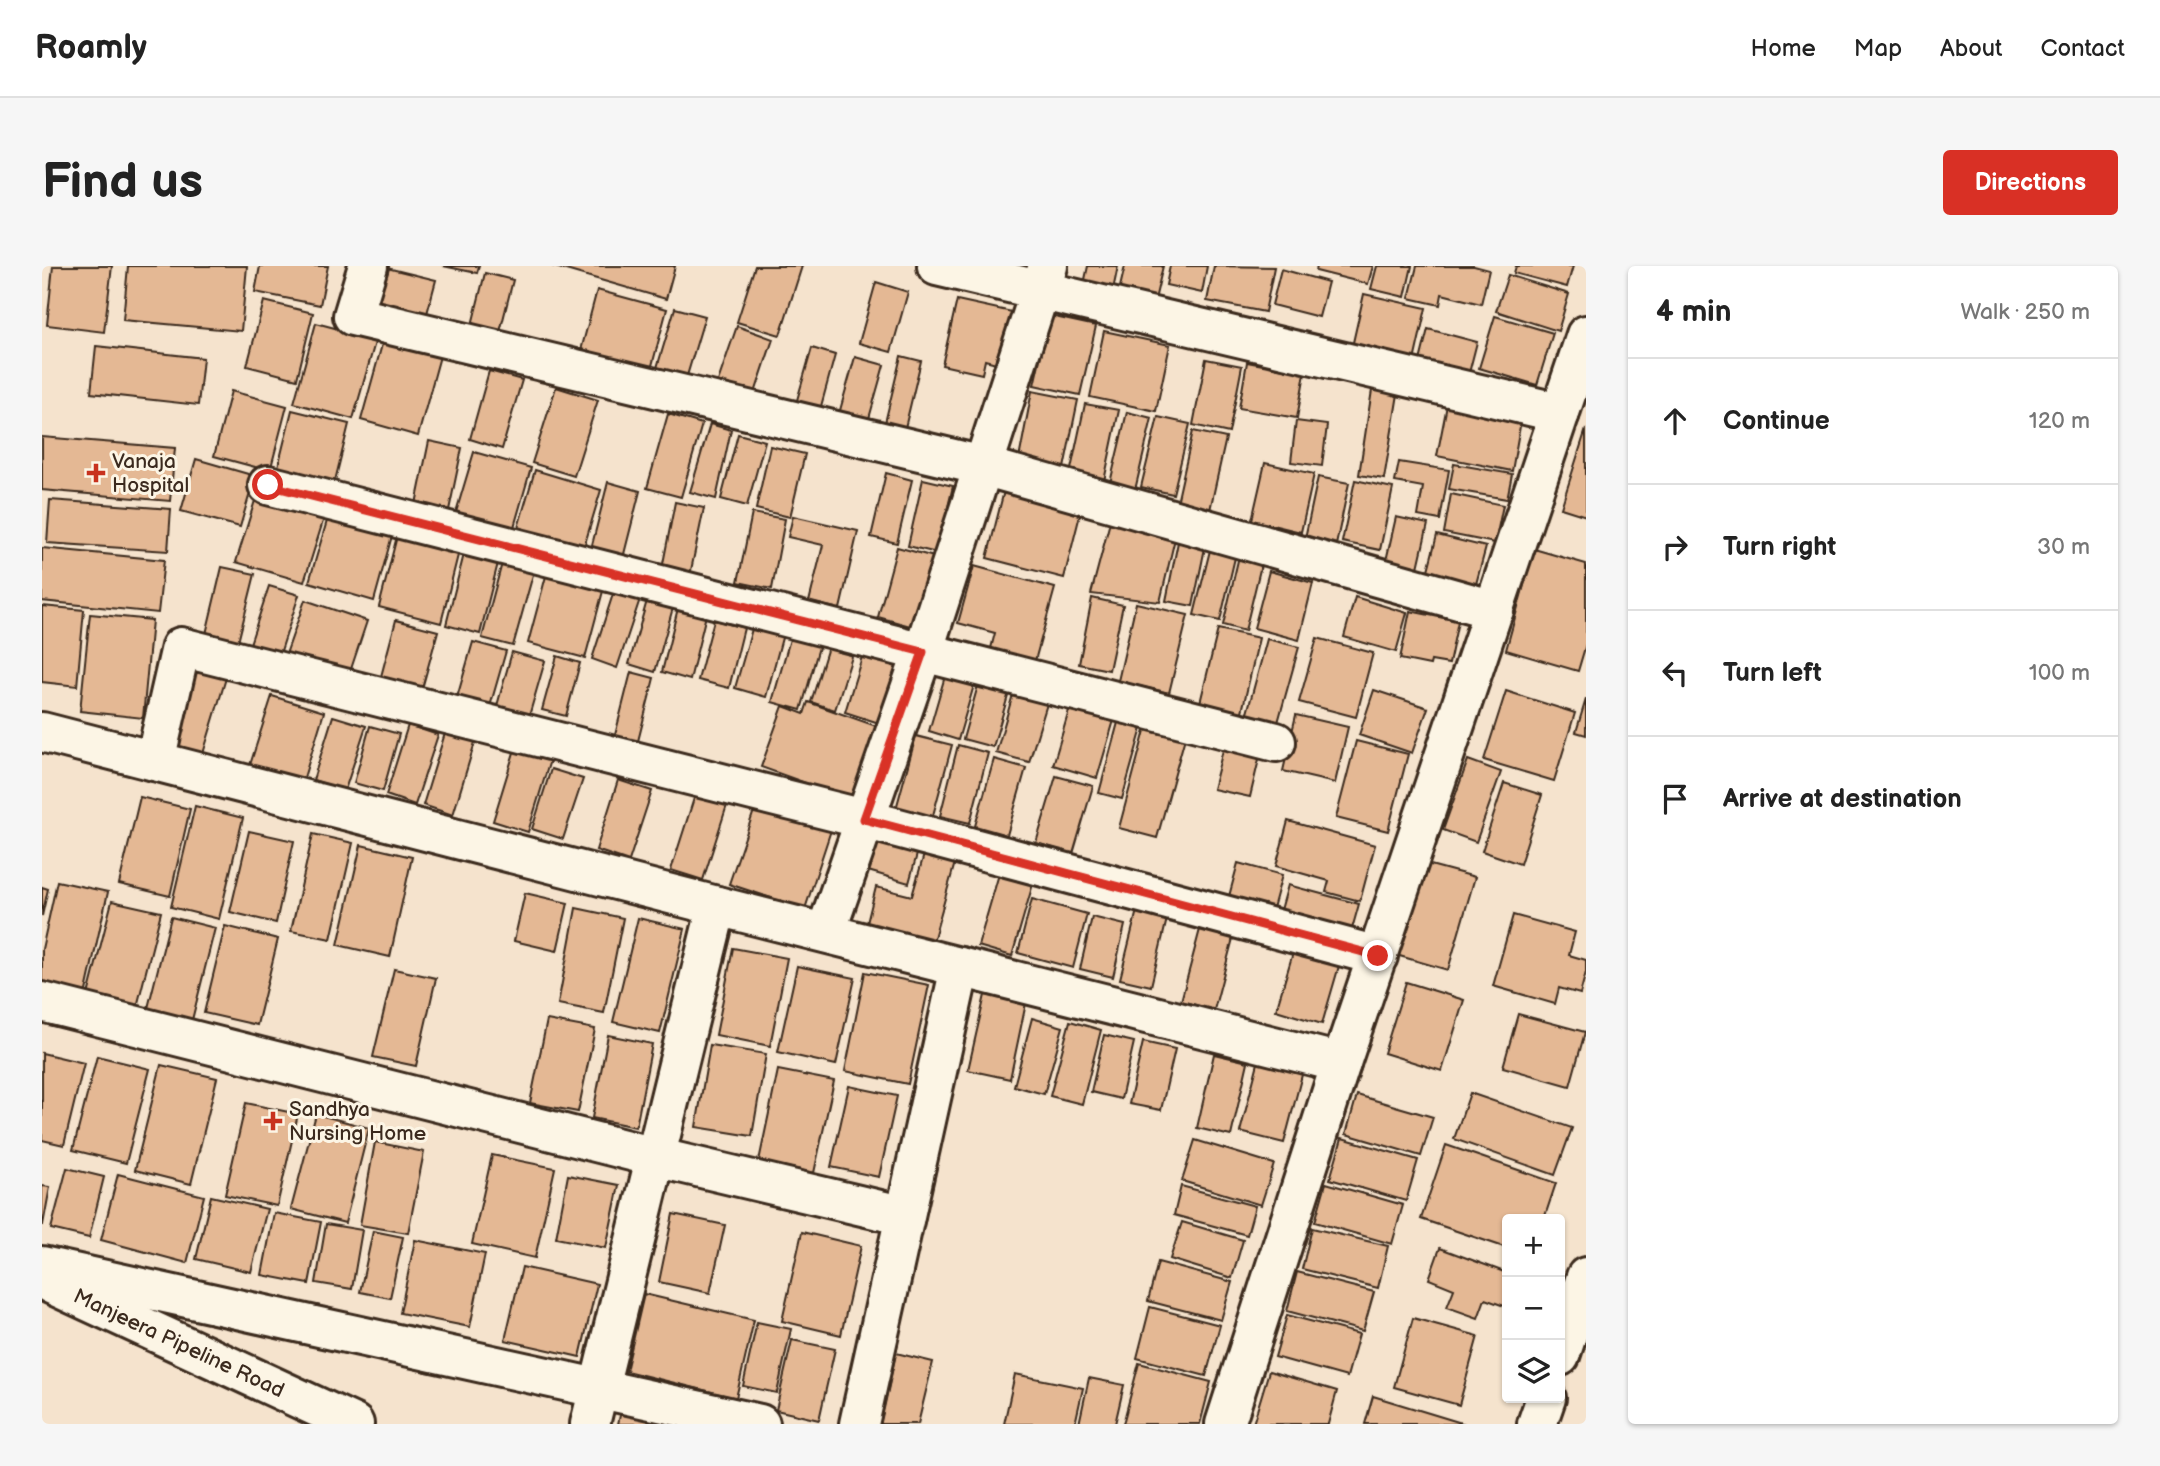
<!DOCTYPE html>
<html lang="en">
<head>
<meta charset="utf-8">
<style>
	:root { --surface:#fff; --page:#f6f6f6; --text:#222; --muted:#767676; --line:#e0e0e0; --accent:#d93025 }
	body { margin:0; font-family:"Balsamiq Sans",sans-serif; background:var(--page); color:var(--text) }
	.controls { position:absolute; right:21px; bottom:21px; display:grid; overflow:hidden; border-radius:7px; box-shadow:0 2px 5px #0004 }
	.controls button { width:63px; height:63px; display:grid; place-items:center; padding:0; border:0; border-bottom:2px solid var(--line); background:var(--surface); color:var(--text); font:35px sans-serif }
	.stop { position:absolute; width:21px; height:21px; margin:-16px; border:5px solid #d93025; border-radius:50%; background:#fff }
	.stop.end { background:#d93025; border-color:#fff; box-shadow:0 2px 7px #0008 }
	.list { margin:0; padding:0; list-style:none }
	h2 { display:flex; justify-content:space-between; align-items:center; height:91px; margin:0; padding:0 28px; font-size:30px }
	h2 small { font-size:23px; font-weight:400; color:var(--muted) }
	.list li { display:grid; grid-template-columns:46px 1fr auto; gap:21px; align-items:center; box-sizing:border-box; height:126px; padding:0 28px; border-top:2px solid var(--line) }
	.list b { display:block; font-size:26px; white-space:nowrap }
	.list em { font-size:23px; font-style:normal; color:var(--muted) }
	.icon { flex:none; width:38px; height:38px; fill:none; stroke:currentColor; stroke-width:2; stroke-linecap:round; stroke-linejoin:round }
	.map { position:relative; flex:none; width:1544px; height:1158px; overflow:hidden; border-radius:7px }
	header { display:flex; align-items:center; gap:42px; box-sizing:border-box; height:98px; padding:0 35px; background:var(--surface); border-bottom:2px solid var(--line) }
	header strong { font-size:33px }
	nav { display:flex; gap:38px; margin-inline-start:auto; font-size:24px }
	.intro { display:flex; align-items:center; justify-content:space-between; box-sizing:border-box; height:168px; padding:0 42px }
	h1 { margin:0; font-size:49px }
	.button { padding:18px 32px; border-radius:7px; background:var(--accent); color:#fff; font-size:24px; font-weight:700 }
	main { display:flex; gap:42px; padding:0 42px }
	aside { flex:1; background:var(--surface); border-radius:7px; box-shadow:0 2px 5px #0004 }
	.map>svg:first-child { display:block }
</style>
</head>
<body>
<header>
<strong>Roamly</strong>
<nav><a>Home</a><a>Map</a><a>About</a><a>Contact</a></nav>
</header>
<div class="intro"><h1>Find us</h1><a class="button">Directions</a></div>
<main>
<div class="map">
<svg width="1544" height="1158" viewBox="0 0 1544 1158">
	<rect width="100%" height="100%" fill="#f5e3cd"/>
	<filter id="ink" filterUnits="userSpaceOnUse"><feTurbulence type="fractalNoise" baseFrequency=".0143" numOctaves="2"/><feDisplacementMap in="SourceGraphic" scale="14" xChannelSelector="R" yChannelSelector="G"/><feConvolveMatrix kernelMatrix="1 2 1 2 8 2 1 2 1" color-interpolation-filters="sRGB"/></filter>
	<g filter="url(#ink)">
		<g fill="#e4b894" stroke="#3b2a1e" stroke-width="2">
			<path d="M11,0h59l-8,66 -57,-7z"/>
			<path d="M86,0h119l-6,65 -118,-11z"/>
			<path d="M218,0h68l-8,39 -65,-13z"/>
			<path d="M401,0h36l-2,7z"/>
			<path d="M510,0h123l-9,33z"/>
			<path d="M713,0h47l-22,69 -43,-13z"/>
			<path d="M1046,0h30l-5,24 -29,-6z"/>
			<path d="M1083,0h38l-10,42 -36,-8z"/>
			<path d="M1128,0h37l-5,27 -36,-8z"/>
			<path d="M1172,0l60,1 -9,45 -58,-11z"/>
			<path d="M1275,0h56l-5,18 -52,-13z"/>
			<path d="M1335,0h35l-7,31 -34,-8z"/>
			<path d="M1375,0h57l15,4 -8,34 -39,-10 -2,11 -31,-7z"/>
			<path d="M1474,0h57l-6,21 -53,-14z"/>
			<path d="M341,1l53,13 -11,41 -52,-13z"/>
			<path d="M1239,3l47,13 -9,35 -47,-12z"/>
			<path d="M443,7l28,7 -13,52 -28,-7z"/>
			<path d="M1466,9l61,19 -11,37 -62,-20z"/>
			<path d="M834,16l32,10 -17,60 -32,-9z"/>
			<path d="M555,24l70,19 -18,68 -70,-19z"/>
			<path d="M1322,28l62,14 -12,53 -62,-14z"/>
			<path d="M915,34l55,12 -12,52 -15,-4 -3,14 -40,-9z"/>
			<path d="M222,35l49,12 -16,66 -50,-13z"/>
			<path d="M633,42l30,8 -22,73 -30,-8z"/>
			<path d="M1008,50l46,10 -16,69 -46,-10z"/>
			<path d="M1453,50l58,17 -16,52 -58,-17z"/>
			<path d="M274,57l60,16 -23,80 -59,-16z"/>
			<path d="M695,60l36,13 -21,63 -37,-12z"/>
			<path d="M1386,63l49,13 -8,31 -49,-12z"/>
			<path d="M1062,65l66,14 -14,66 -66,-14z"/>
			<path d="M341,75l57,15 -22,80 -57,-16z"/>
			<path d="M54,80l107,12 -5,47 -107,-12z"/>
			<path d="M770,82l23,7 -18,66 -24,-7z"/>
			<path d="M859,90l20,5 -17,71 -20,-5z"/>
			<path d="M813,91l29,8 -18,64 -29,-8z"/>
			<path d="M1164,93l36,7 -13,67 -36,-8z"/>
			<path d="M1205,96l58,11 -8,45 -58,-10z"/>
			<path d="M447,105l33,9 -20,69 -32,-10z"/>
			<path d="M514,121l42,13 -24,76 -42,-13z"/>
			<path d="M1330,124l26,4 -14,85 -25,-4z"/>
			<path d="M189,125l56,15 -17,65 -56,-15z"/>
			<path d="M990,125l46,9 -15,73 -45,-9z"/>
			<path d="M1406,134l74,15 -10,56 -75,-15z"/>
			<path d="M1043,138l34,6 -15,71 -34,-7z"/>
			<path d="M250,144l57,14 -15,61 -57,-14z"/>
			<path d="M1085,146l25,6 -17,72 -25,-7z"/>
			<path d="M626,148l34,10 -21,73 -34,-9z"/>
			<path d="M1116,151l32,7 -17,70 -32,-7z"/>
			<path d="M1254,155l31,4 -5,41 -31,-4z"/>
			<path d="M668,158l21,6 -15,69 -26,-7z"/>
			<path d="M1544,163v87l-25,-8z"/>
			<path d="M1151,165l33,7 -16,72 -33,-7z"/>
			<path d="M696,168l27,7 -18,65 -26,-7z"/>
			<path d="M0,171l133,11 -5,53 -128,-11z"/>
			<path d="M387,175l33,7 -14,67 -33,-6z"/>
			<path d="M728,180l35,8 -15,63 -34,-8z"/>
			<path d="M432,186l57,16 -19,66 -58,-15z"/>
			<path d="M154,193l59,17 -15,51 -59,-16z"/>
			<path d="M1357,196l50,8 -9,50 -22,-4 5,-29 -28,-5z"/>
			<path d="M1223,197l49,11 -13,58 -49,-12z"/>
			<path d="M1412,198l58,10 -5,25 -58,-10z"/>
			<path d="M493,204l66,20 -20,67 -66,-19z"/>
			<path d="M844,207l26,7 -15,63 -26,-6z"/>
			<path d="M1276,211l31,6 -14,67 -31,-7z"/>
			<path d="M881,213l30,7 -16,67 -29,-7z"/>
			<path d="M1313,214l38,8 -13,62 -38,-8z"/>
			<path d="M566,216l32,9 -18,71 -32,-9z"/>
			<path d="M964,217l77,20 -19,75 -77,-20z"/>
			<path d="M215,228l68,21 -21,67 -68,-20z"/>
			<path d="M1409,228l52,11 -8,38 -51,-10z"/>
			<path d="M8,234l121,9 -3,42 -121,-8z"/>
			<path d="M633,236l29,6 -15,72 -28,-6z"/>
			<path d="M710,247l33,6 -13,70 -34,-7z"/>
			<path d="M287,248l64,18 -19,69 -65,-19z"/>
			<path d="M751,250l65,15 -18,78 -31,-7 14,-57 -35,-8z"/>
			<path d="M1354,251l32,7 -13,57 -32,-7z"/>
			<path d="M1069,252l65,16 -16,68 -69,-8z"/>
			<path d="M1138,266l27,6 -14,68 -27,-5z"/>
			<path d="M1395,269l49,12 -13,48 -48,-13z"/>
			<path d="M355,270l62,15 -18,72 -62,-16z"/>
			<path d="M1170,276l25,7 -17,72 -26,-6z"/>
			<path d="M855,281l37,10 -20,70 -36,-10z"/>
			<path d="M0,282l122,12 -6,53 -116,-12z"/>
			<path d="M1492,283l52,15v80l-8,27 -72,-21z"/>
			<path d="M422,288l34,9 -18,71 -34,-9z"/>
			<path d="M1197,290l23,5 -17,70 -22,-6z"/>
			<path d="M460,297l32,8 -21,75 -31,-8z"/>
			<path d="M932,300l81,22 -22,80 -44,-12 6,-23 -37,-10z"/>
			<path d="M180,301l33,7 -17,68 -32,-8z"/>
			<path d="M1227,305l44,12 -14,57 -45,-12z"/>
			<path d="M504,310l57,15 -18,67 -57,-15z"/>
			<path d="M227,320l30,9 -20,62 -30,-10z"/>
			<path d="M572,325l26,8 -23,69 -25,-9z"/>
			<path d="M606,331l26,7 -19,68 -26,-8z"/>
			<path d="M1313,331l52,16 -11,39 -52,-15z"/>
			<path d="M1050,332l31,7 -14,65 -30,-6z"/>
			<path d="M263,334l62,21 -19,57 -63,-21z"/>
			<path d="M1094,337l52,12 -19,78 -51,-12z"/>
			<path d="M0,340l42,4 -7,76 -35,-4z"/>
			<path d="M636,342l28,7 -16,65 -28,-8z"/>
			<path d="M1368,345l48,10 -9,43 -18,-3 -1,4 -30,-6z"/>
			<path d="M48,348l62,6 -9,98 -63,-7z"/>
			<path d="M714,349l30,8 -20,74 -31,-9z"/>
			<path d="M354,354l42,11 -18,65 -41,-12z"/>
			<path d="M672,354l30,8 -15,60 -31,-8z"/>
			<path d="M752,359l29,8 -22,77 -29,-8z"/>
			<path d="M1176,363l41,9 -18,78 -42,-9z"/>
			<path d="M790,368l25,7 -22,69 -24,-8z"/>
			<path d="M1275,372l56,15 -17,64 -57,-15z"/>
			<path d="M1225,373l32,8 -22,79 -31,-9z"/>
			<path d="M431,376l33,9 -19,66 -33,-9z"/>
			<path d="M823,381l35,11 -21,65 -34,-11z"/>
			<path d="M470,386l33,9 -18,62 -32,-10z"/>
			<path d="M515,390l23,7 -14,53 -24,-6z"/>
			<path d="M908,393l29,9 -21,72 -29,-9z"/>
			<path d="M152,402l32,10 -24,79 -31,-10z"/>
			<path d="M940,405l31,8 -20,68 -30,-8z"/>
			<path d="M589,406l23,6 -17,67 -23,-6z"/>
			<path d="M974,418l34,10 -21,68 -33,-9z"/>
			<path d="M1332,424l54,18 -16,45 -53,-18z"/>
			<path d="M1464,425l69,22 -21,68 -70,-21z"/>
			<path d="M230,430l52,16 -21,69 -53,-16z"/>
			<path d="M1031,431l44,13 -20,68 -44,-13z"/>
			<path d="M1544,433v36l-10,-3z"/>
			<path d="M766,436l71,25 -26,73 -92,-33 22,-61 21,8z"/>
			<path d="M1078,449l24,6 -22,78 -23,-6z"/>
			<path d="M1254,449l52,12 -13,56 -52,-12z"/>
			<path d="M291,450l33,10 -21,64 -32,-10z"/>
			<path d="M1105,457l39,11 -29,104 -38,-10z"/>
			<path d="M366,459l30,10 -23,70 -29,-10z"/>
			<path d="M328,460l29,8 -16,57 -29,-8z"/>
			<path d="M404,464l30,9 -23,76 -30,-10z"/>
			<path d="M874,470l36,9 -20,74 -36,-10z"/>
			<path d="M1314,475l52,13 -20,77 -52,-13z"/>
			<path d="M916,479l30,8 -18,70 -30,-7z"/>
			<path d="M1182,480l36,9 -10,42 -37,-8z"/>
			<path d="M473,483l35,11 -22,72 -35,-11z"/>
			<path d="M952,493l32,9 -19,67 -32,-9z"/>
			<path d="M1426,494l33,12 -25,70 -33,-12z"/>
			<path d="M509,503l32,10 -20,60 -31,-10z"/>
			<path d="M1014,510l37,10 -20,68 -37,-11z"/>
			<path d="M576,514l34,11 -23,70 -33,-11z"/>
			<path d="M1462,517l38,12 -22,69 -38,-13z"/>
			<path d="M654,526l32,10 -25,78 -32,-10z"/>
			<path d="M98,531l50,12 -20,87 -51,-12z"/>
			<path d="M716,533l75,25 -28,85 -76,-25z"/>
			<path d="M153,540l48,12 -24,101 -48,-12z"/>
			<path d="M1246,555l87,24 -15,56 -34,-9 3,-11 -53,-15z"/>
			<path d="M207,565l45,10 -18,82 -46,-11z"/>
			<path d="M271,568l40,9 -22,96 -40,-8z"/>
			<path d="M836,568l41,13 -10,36 -41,-12z"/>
			<path d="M319,579l51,12 -22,100 -52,-12z"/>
			<path d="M883,585l31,8 -24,86 -66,-18 10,-40 36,9z"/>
			<path d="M1196,597l44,12 -10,37 -44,-12z"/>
			<path d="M1381,597l52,14 -27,93 -52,-15z"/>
			<path d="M959,601l34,10 -23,79 -34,-10z"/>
			<path d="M15,615l51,11 -24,108 -42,-8v-43z"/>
			<path d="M1246,619l71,19 -7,25 -71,-19z"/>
			<path d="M0,621l6,2 -6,27z"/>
			<path d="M483,627l43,10 -11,48 -43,-10z"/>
			<path d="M1098,632l30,8 -19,80 -31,-7z"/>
			<path d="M990,633l55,15 -14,54 -55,-15z"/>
			<path d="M70,635l49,11 -24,95 -49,-12z"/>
			<path d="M534,642l47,10 -19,95 -46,-9z"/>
			<path d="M1471,649l62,17 -6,23 17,5v12l-6,22 -21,-6 -4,16 -62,-18z"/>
			<path d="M129,651l44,11 -23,92 -44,-12z"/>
			<path d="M1050,651l33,8 -12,52 -33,-8z"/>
			<path d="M596,652l47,11 -25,104 -47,-11z"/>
			<path d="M1161,652l33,9 -22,83 -33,-9z"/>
			<path d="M183,660l53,13 -21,86 -53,-12z"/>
			<path d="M1253,680l46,13 -19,65 -46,-14z"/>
			<path d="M691,682l54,10 -17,88 -54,-11z"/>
			<path d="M755,700l58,12 -19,87 -58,-13z"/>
			<path d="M352,703l42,9 -20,88 -43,-9z"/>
			<path d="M823,706l64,13 -21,99 -63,-13z"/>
			<path d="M1364,716l58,18 -22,71 -58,-18z"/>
			<path d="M943,729l41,8 -16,76 -42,-9z"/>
			<path d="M1476,748l67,18 -15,54 -67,-19z"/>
			<path d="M990,752l31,9 -19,67 -30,-8z"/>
			<path d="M505,754l48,9 -17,83 -48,-9z"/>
			<path d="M1028,755l31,9 -19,74 -32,-8z"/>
			<path d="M566,769l44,9 -16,83 -44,-9z"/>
			<path d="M1062,769l30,7 -13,57 -30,-7z"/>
			<path d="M1101,776l32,7 -14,61 -32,-6z"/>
			<path d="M668,779l56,9 -14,82 -56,-9z"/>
			<path d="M0,787l42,10 -20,82 -22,-5z"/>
			<path d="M1172,788l34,8 -17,74 -34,-8z"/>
			<path d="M55,790l53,13 -24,94 -53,-13z"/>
			<path d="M1217,793l44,12 -19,72 -44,-11z"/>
			<path d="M119,799l56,13 -26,106 -56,-14z"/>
			<path d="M736,804l56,11 -20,92 -55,-12z"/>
			<path d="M807,820l48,10 -18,81 -48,-10z"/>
			<path d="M1428,827l102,35 -17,47 -101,-36z"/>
			<path d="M1315,829l76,22 -12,39 -75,-22z"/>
			<path d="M204,837l52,11 -21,92 -52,-11z"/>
			<path d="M274,848l53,14 -24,95 -54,-14z"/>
			<path d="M1300,872l76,22 -12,41 -76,-22z"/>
			<path d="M1153,874l79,24 -13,41 -79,-24z"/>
			<path d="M333,876l49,10 -16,81 -48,-8z"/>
			<path d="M1404,879l110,38 -12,36h-37v29l-86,-29z"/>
			<path d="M450,889l63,13 -20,90 -63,-14z"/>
			<path d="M25,902l37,9 -15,61 -38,-9z"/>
			<path d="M76,908l86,22 -17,67 -86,-23z"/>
			<path d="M526,909l51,10 -13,63 -50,-10z"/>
			<path d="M1284,917l77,22 -11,39 -77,-22z"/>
			<path d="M0,920l8,1 -7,38h-1z"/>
			<path d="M1139,920l74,20 -8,29 -73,-20z"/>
			<path d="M169,930l56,13 -16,63 -55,-13z"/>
			<path d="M232,947l47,9 -12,62 -47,-9z"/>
			<path d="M631,948l52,11 -15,68 -51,-11z"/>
			<path d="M1140,956l61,18 -11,38 -62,-19z"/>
			<path d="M284,958l36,6 -10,59 -36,-6z"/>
			<path d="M1270,962l76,18 -10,42 -76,-19z"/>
			<path d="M331,965l30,6 -13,61 -30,-6z"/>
			<path d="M760,966l59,14 -20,89 -59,-14z"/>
			<path d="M373,974l70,14 -15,73 -70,-14z"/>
			<path d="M1398,982l67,25v34l-22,-8 -7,19 -31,-11 7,-18 -25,-10z"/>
			<path d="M1116,996l74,20 -11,38 -73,-19z"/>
			<path d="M480,1001l75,17 -17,73 -75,-17z"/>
			<path d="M1255,1006l77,20 -11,39 -76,-20z"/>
			<path d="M602,1028l110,26 -18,78 -110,-27z"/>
			<path d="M1108,1041l70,18 -14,51 -69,-18z"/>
			<path d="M1245,1049l72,19 -12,43 -72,-20z"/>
			<path d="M1371,1052l65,18 -19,69 -65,-18z"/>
			<path d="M715,1056l34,7 -14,64 -34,-7z"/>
			<path d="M750,1074l43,9 -16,71 -43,-10z"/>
			<path d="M854,1087l37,9 -15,62h-38z"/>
			<path d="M1097,1097l72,19 -11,42h-77z"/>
			<path d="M1227,1105l68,20 -9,33h-75z"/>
			<path d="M973,1108l68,14 -8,36h-71z"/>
			<path d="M1047,1112l35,7 -9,39h-36z"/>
			<path d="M1331,1130l92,28h-100z"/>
			<path d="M579,1145l49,13h-52z"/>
		</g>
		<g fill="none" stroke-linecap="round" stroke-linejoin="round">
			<defs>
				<g id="minor">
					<path d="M326,0l-15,50 630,150 511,144"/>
					<path d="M895,0l623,147"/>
					<path d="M226,219l1008,257"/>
					<path d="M0,466l675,174 624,157"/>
					<path d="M113,495l26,-114 683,172 514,137"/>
					<path d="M784,666l97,-280 125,-386"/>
					<path d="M0,736l613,155 250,59"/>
					<path d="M0,1000l718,158"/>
					<path d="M9,1018l303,140"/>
					<path d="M1518,1090l26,-79"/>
					<path d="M548,1158l127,-518"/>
					<path d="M817,1158l101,-457"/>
					<path d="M1183,1158l116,-361 245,-728"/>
					<path d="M1495,1158l9,-26"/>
				</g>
			</defs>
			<use href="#minor" stroke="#3b2a1e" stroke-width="44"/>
			<use href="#minor" stroke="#fcf5e5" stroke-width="38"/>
		</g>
	</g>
	<g fill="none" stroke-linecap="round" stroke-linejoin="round" filter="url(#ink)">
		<path stroke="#d93025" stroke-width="9" d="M226,219l655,167 -59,167 514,137"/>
	</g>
	<g fill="#c8321e" stroke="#fcf5e5" stroke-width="2.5">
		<path d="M50.5 196.5h7v7h7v7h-7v7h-7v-7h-7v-7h7z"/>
		<path d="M227.5 844.5h7v7h7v7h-7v7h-7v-7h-7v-7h7z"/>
	</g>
	<g text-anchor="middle" stroke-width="6" stroke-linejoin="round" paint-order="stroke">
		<g font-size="21" fill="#3b2a1e" stroke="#fcf5e5" text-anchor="start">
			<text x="70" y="202">Vanaja<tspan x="70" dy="24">Hospital</tspan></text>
			<text x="247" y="850">Sandhya<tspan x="247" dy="24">Nursing Home</tspan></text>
		</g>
		<g font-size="21" fill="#3b2a1e" stroke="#fcf5e5">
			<text transform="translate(137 1077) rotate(25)" y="7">Manjeera Pipeline Road</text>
		</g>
	</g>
</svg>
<div class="controls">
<button>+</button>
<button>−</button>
<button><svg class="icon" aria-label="layers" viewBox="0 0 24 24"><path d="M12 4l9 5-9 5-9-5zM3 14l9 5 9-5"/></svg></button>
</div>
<div class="stop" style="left:226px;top:219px"></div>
<div class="stop end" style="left:1336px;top:690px"></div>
</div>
<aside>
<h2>4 min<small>Walk · 250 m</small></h2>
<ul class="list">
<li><svg class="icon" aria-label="ahead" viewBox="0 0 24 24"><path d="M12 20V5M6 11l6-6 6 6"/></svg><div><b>Continue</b></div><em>120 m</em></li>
<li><svg class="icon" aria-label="right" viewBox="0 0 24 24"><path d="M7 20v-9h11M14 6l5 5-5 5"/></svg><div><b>Turn right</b></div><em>30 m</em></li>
<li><svg class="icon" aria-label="left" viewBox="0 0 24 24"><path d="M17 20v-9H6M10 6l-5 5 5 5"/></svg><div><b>Turn left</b></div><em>100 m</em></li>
<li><svg class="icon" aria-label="arrive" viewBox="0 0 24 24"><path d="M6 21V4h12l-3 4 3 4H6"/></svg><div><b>Arrive at destination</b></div></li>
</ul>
</aside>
</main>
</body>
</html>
